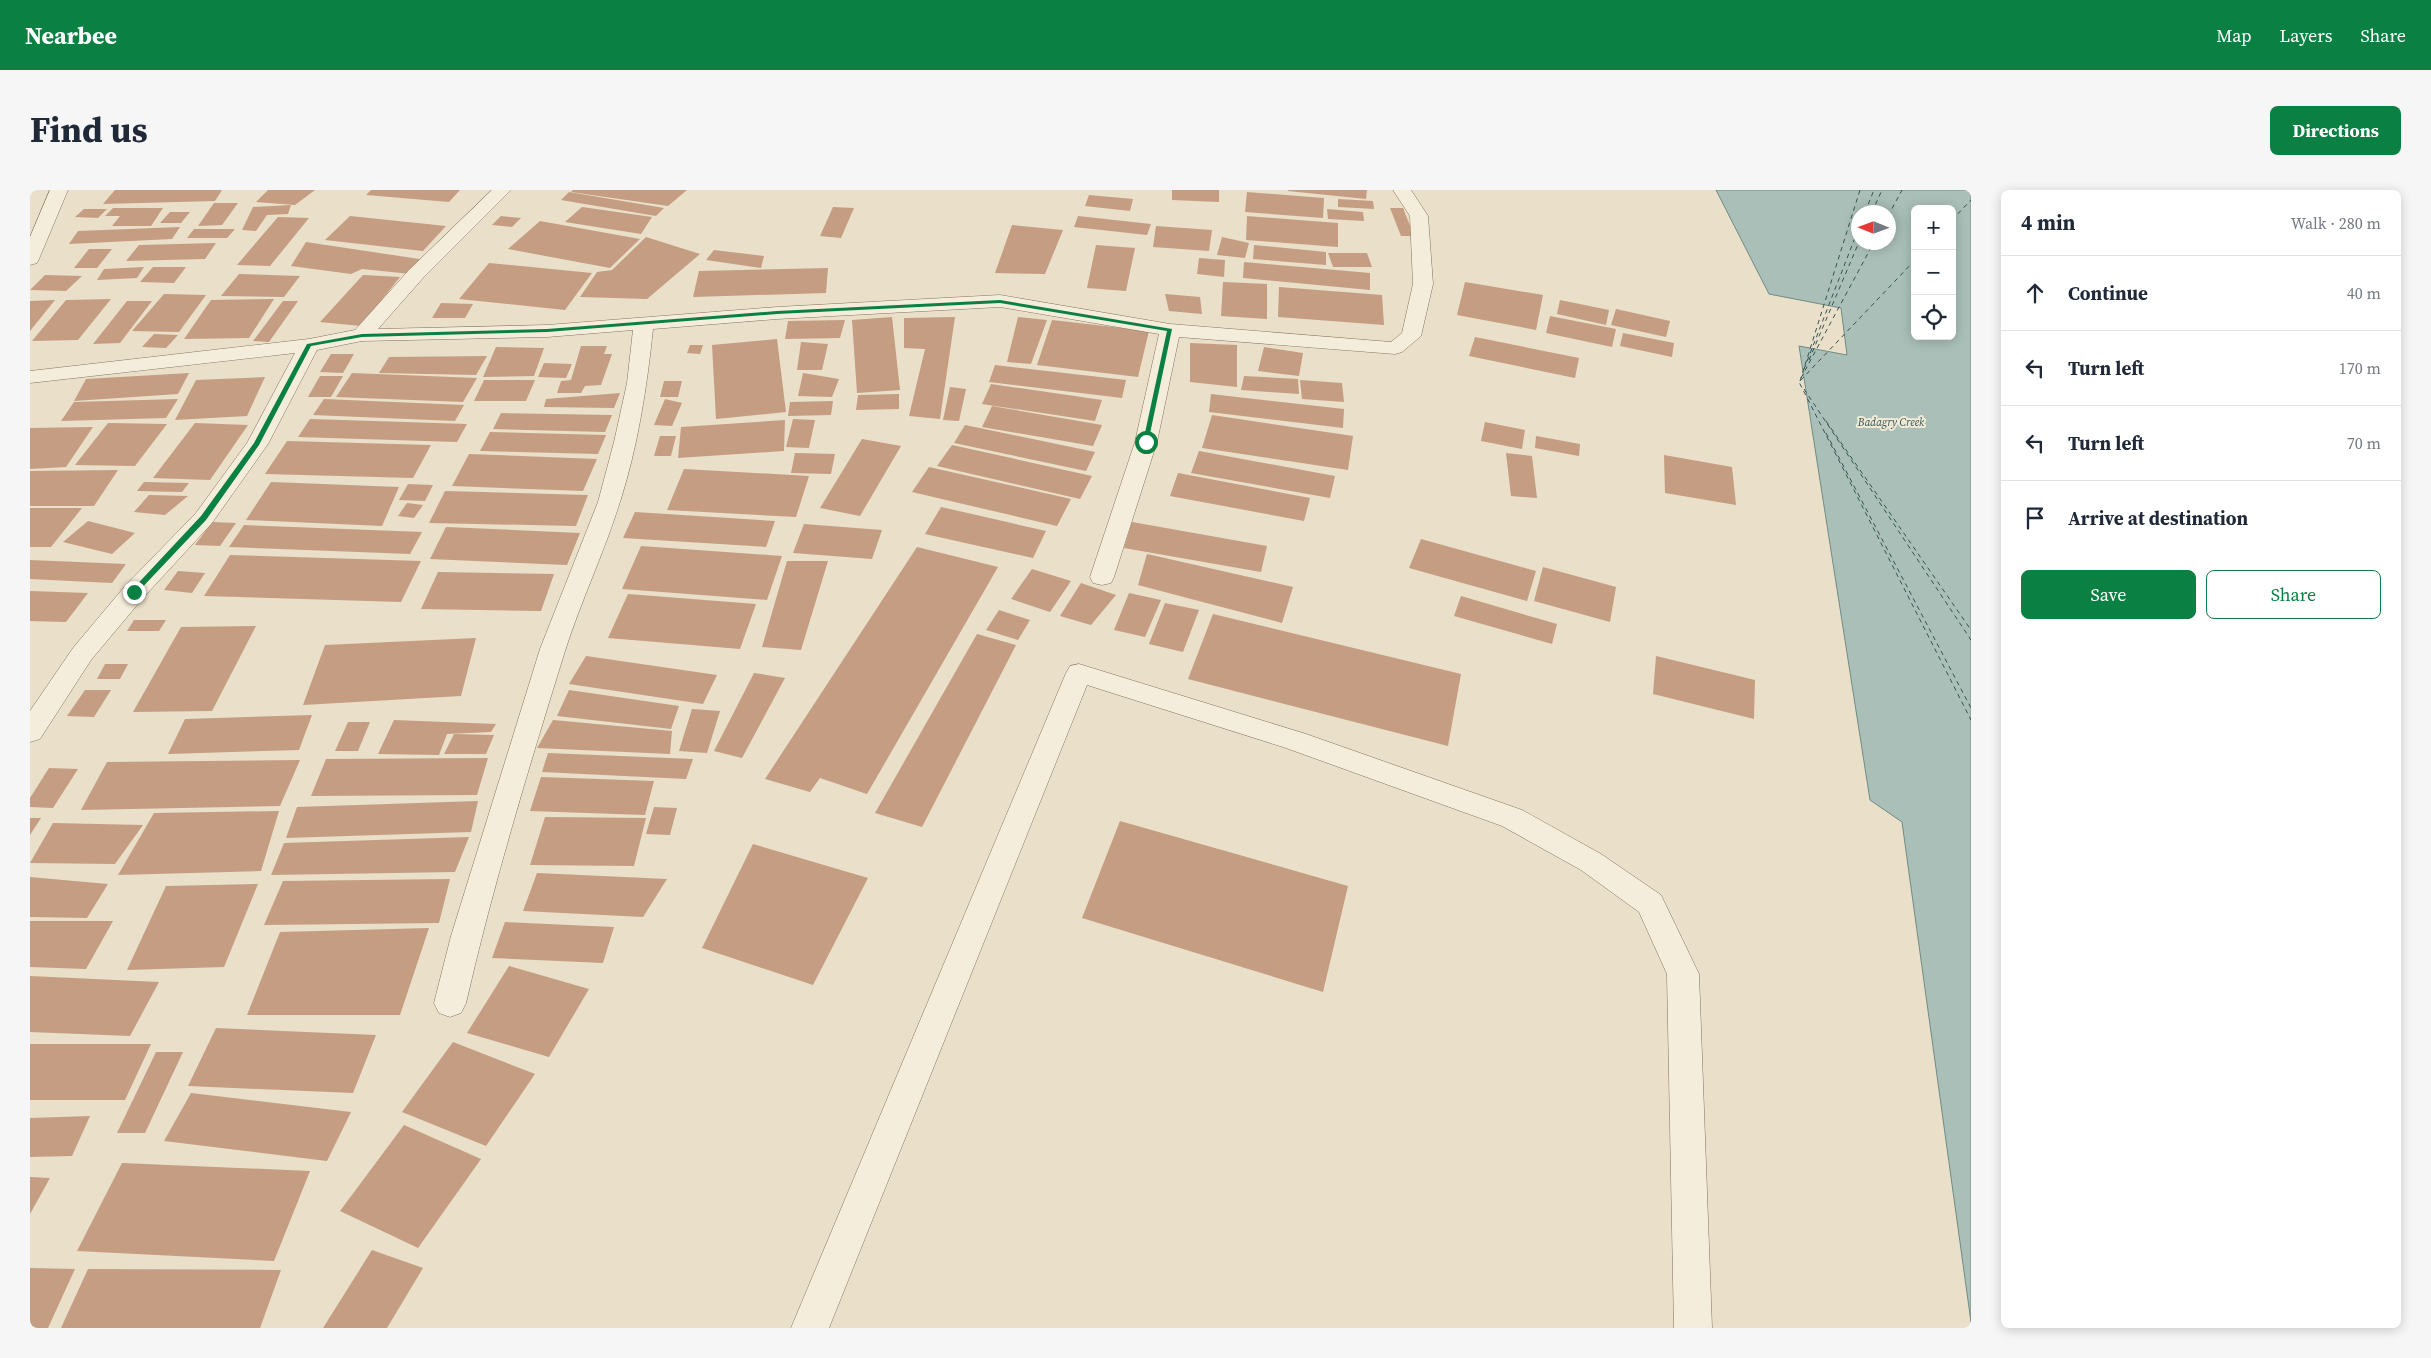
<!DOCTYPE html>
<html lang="en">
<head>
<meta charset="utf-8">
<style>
	:root { --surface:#fff; --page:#f6f6f7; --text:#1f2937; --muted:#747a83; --line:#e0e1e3; --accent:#0b8043 }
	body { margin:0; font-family:"Source Serif 4",serif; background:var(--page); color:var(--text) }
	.controls { position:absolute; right:15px; top:15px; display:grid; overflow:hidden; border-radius:8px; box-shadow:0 2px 12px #0003 }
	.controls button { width:45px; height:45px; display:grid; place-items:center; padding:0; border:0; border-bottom:1px solid var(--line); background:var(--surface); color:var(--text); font:25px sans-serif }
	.compass { position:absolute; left:1821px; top:15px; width:45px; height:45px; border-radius:50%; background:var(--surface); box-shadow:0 2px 12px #0003; rotate:271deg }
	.stop { position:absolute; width:15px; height:15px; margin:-11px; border:4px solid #0b8043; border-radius:50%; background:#fff }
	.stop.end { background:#0b8043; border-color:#fff; box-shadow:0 1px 5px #0008 }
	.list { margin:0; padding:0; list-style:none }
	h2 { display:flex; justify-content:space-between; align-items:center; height:65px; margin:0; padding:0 20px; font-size:21px }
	h2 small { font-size:16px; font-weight:400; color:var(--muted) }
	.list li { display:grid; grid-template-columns:32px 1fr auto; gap:15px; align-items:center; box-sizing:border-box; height:75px; padding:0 20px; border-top:1px solid var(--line) }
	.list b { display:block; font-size:19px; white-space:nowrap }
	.list em { font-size:16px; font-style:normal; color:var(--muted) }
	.actions { display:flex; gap:10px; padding:15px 20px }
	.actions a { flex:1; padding:11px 0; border:1px solid var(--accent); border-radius:8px; text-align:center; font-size:18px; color:var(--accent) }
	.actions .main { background:var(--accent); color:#fff }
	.icon { flex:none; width:28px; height:28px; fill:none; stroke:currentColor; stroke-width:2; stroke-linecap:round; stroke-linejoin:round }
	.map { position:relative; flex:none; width:1941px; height:1138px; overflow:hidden; border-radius:8px }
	header { display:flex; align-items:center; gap:30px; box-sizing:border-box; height:70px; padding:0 25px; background:var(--accent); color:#fff }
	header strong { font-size:24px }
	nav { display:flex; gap:28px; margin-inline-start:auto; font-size:18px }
	.intro { display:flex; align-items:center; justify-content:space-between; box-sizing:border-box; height:120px; padding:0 30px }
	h1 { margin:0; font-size:35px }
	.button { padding:12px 22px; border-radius:8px; background:var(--accent); color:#fff; font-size:18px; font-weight:700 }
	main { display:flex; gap:30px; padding:0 30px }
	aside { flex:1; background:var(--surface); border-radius:8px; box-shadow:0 2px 12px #0003 }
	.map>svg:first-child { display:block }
</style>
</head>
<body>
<header>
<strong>Nearbee</strong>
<nav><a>Map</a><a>Layers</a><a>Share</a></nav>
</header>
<div class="intro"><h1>Find us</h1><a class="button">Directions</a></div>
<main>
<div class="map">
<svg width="1941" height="1138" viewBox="0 0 1941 1138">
	<rect width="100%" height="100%" fill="#eadfc8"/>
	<path fill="#a9bfb8" stroke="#708c85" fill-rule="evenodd" d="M1686,0h255v1132l-69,-500 -32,-22 -71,-454 48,9 -6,-47 -72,-14zM1885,19h37v127h-37zM1828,22h30v30h-30z"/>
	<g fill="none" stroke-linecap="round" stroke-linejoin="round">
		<g stroke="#325452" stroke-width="1" stroke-dasharray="4.5 4" stroke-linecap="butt">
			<path d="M1835,22l9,-22"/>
			<path d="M1842,22l10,-22"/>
			<path d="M1858,26l14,-26"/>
			<path d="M1922,30l19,-20"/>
			<path d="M1885,70l-116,122 172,338"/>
			<path d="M1779,170l50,-118"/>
			<path d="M1774,179l54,-139"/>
			<path d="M1771,188l73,-136"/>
			<path d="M1770,191l60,-191"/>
			<path d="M1774,199l167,251"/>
			<path d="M1796,231l145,209"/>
			<path d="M1796,243l145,275"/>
		</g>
	</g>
	<g fill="#c49d82">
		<path d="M85,0h107l-7,11 -112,3z"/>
		<path d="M238,0h47l-20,15 -39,-3z"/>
		<path d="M341,0h89l-11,12 -83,-7z"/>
		<path d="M543,0h114l-19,16 -97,-14z"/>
		<path d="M1142,0h47v12l-47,-2z"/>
		<path d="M1258,0h79l-1,9 -78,-8z"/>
		<path d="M539,2l95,16 -8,8 -95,-16z"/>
		<path d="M1217,2l77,6 -1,20 -78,-6z"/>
		<path d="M1059,5l44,4 -3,12 -45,-5z"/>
		<path d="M1308,9l35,2 1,8 -36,-2z"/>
		<path d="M184,13h24l-16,22 -24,1z"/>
		<path d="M261,15l-3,9 -21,1 -11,16 -14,-1 11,-23z"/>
		<path d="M552,17l70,10 -11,17 -76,-12z"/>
		<path d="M803,17l21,1 -13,30 -21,-2z"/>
		<path d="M83,18h50l-12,18h-39l8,-10h-15z"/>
		<path d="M1360,18h13l11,28h-13z"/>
		<path d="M54,19h23l-9,9 -23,-1z"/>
		<path d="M1297,19l36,3 1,9 -36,-2z"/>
		<path d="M140,22h20l-9,11h-21z"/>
		<path d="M320,26l96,10 -23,25 -98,-11z"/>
		<path d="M471,26l20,2 -9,9 -20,-2z"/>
		<path d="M1048,26l73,8 -4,11 -73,-8z"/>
		<path d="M1217,26l91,7v24l-92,-7z"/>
		<path d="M248,27l31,1 -39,48 -33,-1z"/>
		<path d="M510,31l100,18 -30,29 -102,-19z"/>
		<path d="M982,35l51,5 -18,44 -50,-1z"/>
		<path d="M1126,36l56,4 -3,21 -56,-4z"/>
		<path d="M150,37l-8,12 -103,5 9,-13z"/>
		<path d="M164,39h41l-8,9h-40z"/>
		<path d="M616,47l54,17 -53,45 -67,-2 17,-25 15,-2z"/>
		<path d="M1192,47l27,6 -4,15 -28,-3z"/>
		<path d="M276,52l120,18 -15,14 -49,-5 -11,5 -60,-8z"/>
		<path d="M186,53l-11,16 -79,2 13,-16z"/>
		<path d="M1066,55l39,3 -9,43 -39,-3z"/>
		<path d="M1224,55l72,7v13l-73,-6z"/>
		<path d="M59,59h23l-15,19h-23z"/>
		<path d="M684,60l50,6 -3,12 -55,-8z"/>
		<path d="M1298,63h39l5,14h-39z"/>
		<path d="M1169,68l26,2 -1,17 -27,-3z"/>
		<path d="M1214,72l126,11v17l-127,-12z"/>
		<path d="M459,73l103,10 -27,37 -106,-11z"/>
		<path d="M114,77l-7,11 -40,2 7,-11z"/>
		<path d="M123,77h33l-12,16 -34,-1z"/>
		<path d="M798,78l-2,25 -133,4 6,-26z"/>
		<path d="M209,84l61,2 -16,21 -63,-1z"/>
		<path d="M15,85l37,1 -16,15 -36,-1z"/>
		<path d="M333,85l37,2 -39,49 -41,-4z"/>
		<path d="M1193,92l44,2v35l-46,-3z"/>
		<path d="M1435,92l78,13 -7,35 -79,-15z"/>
		<path d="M1249,97l103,8 2,30 -106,-8z"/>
		<path d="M134,104l42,1 -27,37 -47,-1z"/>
		<path d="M1135,104l35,3 2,17 -33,-3z"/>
		<path d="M81,109l-33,41 -46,1 34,-41z"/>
		<path d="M244,109l-25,39 -65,1 27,-39z"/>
		<path d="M25,110l-25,31v-30z"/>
		<path d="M1530,110l49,10 -3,15 -49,-11z"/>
		<path d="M97,111h25l-32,42 -27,1z"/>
		<path d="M253,111h15l-29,41 -16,-1z"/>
		<path d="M411,113l32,1 -8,14h-33z"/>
		<path d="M1586,119l54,12 -4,16 -55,-12z"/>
		<path d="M1520,126l66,13 -4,18 -66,-14z"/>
		<path d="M862,127l8,73 -43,3 -5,-73z"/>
		<path d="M925,127l-15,102 -31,-3 16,-67 -21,-1v-30z"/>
		<path d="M988,127l29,3 -16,44 -24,-2z"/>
		<path d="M815,130l-5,18 -55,1 3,-18z"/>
		<path d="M1022,130l97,11 -11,46 -101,-12z"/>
		<path d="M1593,143l51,10 -2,14 -52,-11z"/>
		<path d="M124,144l24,1 -12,13 -24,-1z"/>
		<path d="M1445,147l104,21 -4,20 -106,-22z"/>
		<path d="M747,149l9,73 -70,7 -4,-74z"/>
		<path d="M771,152l27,2 -6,26h-25z"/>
		<path d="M1160,153l47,2v42l-47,-5z"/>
		<path d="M660,155h13l-3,9 -13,-1z"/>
		<path d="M551,156h26l-3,8h8l-11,31 -16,1 -4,7h-24l4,-12 10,-1z"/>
		<path d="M466,157l48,1 -10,28 -51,1z"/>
		<path d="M1234,157l39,6 -4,23 -41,-5z"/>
		<path d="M301,164h23l-11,19 -23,-1z"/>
		<path d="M457,166l-11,19 -97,-2 10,-16z"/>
		<path d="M514,173l28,1 -6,14 -28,-1z"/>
		<path d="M965,175l131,15 -4,18 -133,-16z"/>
		<path d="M159,183l-11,21 -104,7 12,-22z"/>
		<path d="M322,183l125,5 -14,24 -127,-5z"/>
		<path d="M773,183l36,6 -7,18 -34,-1z"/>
		<path d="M290,186h23l-12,21h-23z"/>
		<path d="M1214,186l54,3 1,15 -58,-4z"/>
		<path d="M235,187l-18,39 -72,4 21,-40z"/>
		<path d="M454,190h51l-9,21h-52z"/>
		<path d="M1270,190l42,3 2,19 -42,-3z"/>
		<path d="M634,191h18l-4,16h-18z"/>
		<path d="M961,194l111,16 -7,21 -113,-17z"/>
		<path d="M920,197l16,2 -7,32 -16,-1z"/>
		<path d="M590,203l-6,15 -70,-1 2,-8z"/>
		<path d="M869,204v15l-43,1 2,-15z"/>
		<path d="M1181,204l133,15 -1,19 -134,-16z"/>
		<path d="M148,209l-12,19 -105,3 13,-19z"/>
		<path d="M294,209l140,6 -9,16 -142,-6z"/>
		<path d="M635,209l17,4 -10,23 -18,-1z"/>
		<path d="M803,211l-2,14 -43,1 2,-14z"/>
		<path d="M962,216l110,19 -9,21 -111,-19z"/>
		<path d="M471,223l111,2 -7,17 -112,-3z"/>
		<path d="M1182,225l141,21 -5,34 -146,-22z"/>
		<path d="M280,229l157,5 -10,18 -159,-5z"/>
		<path d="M763,229l22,1 -6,28 -23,-1z"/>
		<path d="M755,230l-1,31 -106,7 3,-31z"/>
		<path d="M1455,232l40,8 -3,19 -41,-8z"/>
		<path d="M78,233l59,1 -32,42 -60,-1z"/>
		<path d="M165,233l53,2 -38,55 -57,-2z"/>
		<path d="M935,235l130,27 -9,19 -132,-28z"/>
		<path d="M63,237l-27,40 -36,2v-41z"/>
		<path d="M460,242l116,3 -8,19 -118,-3z"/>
		<path d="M630,246h16l-5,20h-17z"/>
		<path d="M1506,246l44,8 -1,12 -44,-8z"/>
		<path d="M832,249l39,7 -41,70 -40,-8z"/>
		<path d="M257,251l144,4 -18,33 -148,-4z"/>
		<path d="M922,255l140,31 -12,23 -143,-33z"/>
		<path d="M1169,261l136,25 -5,22 -139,-25z"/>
		<path d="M765,263l40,1 -4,20 -40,-1z"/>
		<path d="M1476,263l26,3 5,42 -26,-2z"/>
		<path d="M439,264l128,5 -14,32 -131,-5z"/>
		<path d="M1634,265l68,12 4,38 -71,-12z"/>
		<path d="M899,277l142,32 -14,27 -145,-34z"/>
		<path d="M654,279l125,7 -13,41 -129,-7z"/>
		<path d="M88,280l-24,36h-64v-35z"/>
		<path d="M1148,283l132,25 -6,23 -134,-25z"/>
		<path d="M114,292l45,1 -7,9 -45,-1z"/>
		<path d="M241,292l128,5 -17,39 -136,-6z"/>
		<path d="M378,294l25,1 -8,16 -26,-1z"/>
		<path d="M415,301l143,4 -12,31 -147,-3z"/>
		<path d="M119,305l39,1 -23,19 -31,-3z"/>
		<path d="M377,313l16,2 -9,13 -16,-2z"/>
		<path d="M911,317l105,24 -13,27 -108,-24z"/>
		<path d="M0,318h52l-31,39h-21z"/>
		<path d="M605,322l140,9 -9,26 -143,-9z"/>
		<path d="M58,331l47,12 -23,21 -49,-12z"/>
		<path d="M182,332l24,1 -16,23 -25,-1z"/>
		<path d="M1102,332l135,24 -6,26 -137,-24z"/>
		<path d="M774,334l78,6 -10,29 -79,-6z"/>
		<path d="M214,335l178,7 -12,22 -181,-7z"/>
		<path d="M416,337l134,6 -13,32 -137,-6z"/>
		<path d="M1391,349l115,32 -9,30 -118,-33z"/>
		<path d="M611,356l141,10 -15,44 -145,-11z"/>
		<path d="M887,357l81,20 -131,227 -47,-16 -10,14 -45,-13z"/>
		<path d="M1117,364l146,33 -11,36 -144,-38z"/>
		<path d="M200,365l191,6 -20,41 -197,-6z"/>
		<path d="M0,370l96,4 -14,19 -82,-4z"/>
		<path d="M757,371h41l-27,89 -39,-3z"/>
		<path d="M1513,377l73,20 -6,35 -76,-21z"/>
		<path d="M1002,379l39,12 -21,31 -39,-13z"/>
		<path d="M148,381l27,2 -13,20 -28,-3z"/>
		<path d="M408,382l116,2 -13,37 -120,-2z"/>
		<path d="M1051,393l35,12 -25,30 -31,-9z"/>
		<path d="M0,401l58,2 -22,29 -36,-1z"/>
		<path d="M1099,403l32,7 -16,37 -31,-7z"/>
		<path d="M598,404l128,10 -16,45 -132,-11z"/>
		<path d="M1431,406l96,28 -5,20 -98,-28z"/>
		<path d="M1135,413l34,7 -16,42 -34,-8z"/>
		<path d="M969,420l31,10 -12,20 -32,-10z"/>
		<path d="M1183,424l248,60 -13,72 -260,-67z"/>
		<path d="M104,430h32l-7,11h-32z"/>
		<path d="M226,436l-44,85 -79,1 48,-85z"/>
		<path d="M947,444l39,11 -94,182 -47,-14z"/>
		<path d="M446,448l-15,58 -158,9 22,-60z"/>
		<path d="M556,466l131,19 -14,29 -134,-20z"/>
		<path d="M1626,466l99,24 -1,39 -101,-25z"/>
		<path d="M75,474h23l-8,15h-23z"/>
		<path d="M724,483l31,5 -43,80 -28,-7z"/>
		<path d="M55,500h26l-17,27 -27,-1z"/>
		<path d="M539,500l110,16 -8,23 -114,-13z"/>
		<path d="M662,519l28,2 -13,42 -28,-2z"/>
		<path d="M282,525l-13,35 -131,4 17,-35z"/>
		<path d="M364,530l102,4 -5,8 -44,2 -8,21 -61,-1z"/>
		<path d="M523,530l119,11 -2,23 -133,-6z"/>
		<path d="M318,532h22l-12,29h-23z"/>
		<path d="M424,544l40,1 -8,19h-42z"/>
		<path d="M518,563l145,6 -7,20 -144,-7z"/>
		<path d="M458,568l-11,37 -166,1 15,-37z"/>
		<path d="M270,570l-20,46 -199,4 26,-48z"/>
		<path d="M19,578l29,1 -25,39 -23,-1v-9z"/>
		<path d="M511,587l113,4 -9,34 -115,-4z"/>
		<path d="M448,611l-7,31 -185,6 11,-31z"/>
		<path d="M624,617l23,1 -7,27 -24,-1z"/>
		<path d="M249,621l-18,60 -143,4 36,-62z"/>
		<path d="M515,627l101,1 -12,48 -104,-1z"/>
		<path d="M0,628h11l-11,17z"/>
		<path d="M1090,631l228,65 -25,106 -241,-74z"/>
		<path d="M23,633l90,2 -28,39 -85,-1z"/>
		<path d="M439,647l-14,35 -184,3 13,-32z"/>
		<path d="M723,654l115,34 -55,107 -111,-37z"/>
		<path d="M507,683l130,6 -24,38 -120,-6z"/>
		<path d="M0,687l78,7 -21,34 -57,-1z"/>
		<path d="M420,689l-11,44 -175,2 19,-44z"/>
		<path d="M228,694l-34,83 -97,3 39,-84z"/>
		<path d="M0,731h83l-27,48 -56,-2z"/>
		<path d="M475,732l109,5 -11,36 -111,-5z"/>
		<path d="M399,738l-29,87h-153l33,-83z"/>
		<path d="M479,776l80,23 -40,68 -82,-24z"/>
		<path d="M0,786l129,6 -29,54 -100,-4z"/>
		<path d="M186,838l160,7 -23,58 -165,-7z"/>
		<path d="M423,852l82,32 -49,72 -84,-34z"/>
		<path d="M0,854h121l-26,56h-95z"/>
		<path d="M126,862h27l-38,81h-28z"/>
		<path d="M161,903l160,19 -24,49 -163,-20z"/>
		<path d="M60,926l-18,40 -42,1v-39z"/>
		<path d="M374,935l77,34 -63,89 -78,-37z"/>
		<path d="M92,973l188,8 -36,90 -197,-10z"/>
		<path d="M0,987l20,1 -20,36z"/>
		<path d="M342,1060l51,18 -36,60h-64z"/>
		<path d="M0,1078l45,1 -27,59h-18z"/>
		<path d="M58,1079l193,1 -21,58h-199z"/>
	</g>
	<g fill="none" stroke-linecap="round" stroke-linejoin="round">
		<defs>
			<path id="lane" d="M1049,474l227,70 216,76 79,44 60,41 38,79 13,354h-38l-7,-354 -28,-62 -58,-42 -79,-44 -216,-78 -199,-63 -258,643h-38l275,-655 4,-7z"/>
			<g id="street">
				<path d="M20,0h18l-29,69 -2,4 -7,2v-28z"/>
				<path d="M462,0h19l-88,88 -45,51 169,-4 230,-18 223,-12 170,29 221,18 11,-9 11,-49 -3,-68 -17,-26h18l17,26 5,68 -12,52 -19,16 -7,2 -216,-17 -22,105 -43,135 -3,6 -9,2 -9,-2 -3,-6 45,-135 24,-108 -159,-27 -223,12 -124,10c-6,58 -15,117 -33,173 -16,51 -39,99 -55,149 -36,116 -72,234 -99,352l-5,10 -11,4 -11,-4 -5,-10 17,-67 89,-287 58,-147 16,-60 13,-59 6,-53 -86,7 -185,4 -45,9 -49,94 -56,79 -69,75 -52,62 -51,79 -10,3v-31l43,-63 52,-62 71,-73 51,-70 48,-90 -265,30v-12l279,-32 46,-9 54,-60z"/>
			</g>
		</defs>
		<use href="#lane" stroke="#84725f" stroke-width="1"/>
		<use href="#street" stroke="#84725f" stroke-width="1"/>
		<use href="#lane" fill="#f5eddb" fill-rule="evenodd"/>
		<use href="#street" fill="#f5eddb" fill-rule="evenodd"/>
	</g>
	<path fill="#0b8043" d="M970,110l172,29 -24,114 -5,-1 24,-111 -167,-28 -223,11 -230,18 -185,5 -51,9 -52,99 -53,75 -70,74 -6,-2 71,-76 53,-73 53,-99 55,-10 185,-5 230,-18z"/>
	<g text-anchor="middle" stroke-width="4" stroke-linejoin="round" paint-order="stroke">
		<g font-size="11" font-style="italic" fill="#325452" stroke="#f2ead7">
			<text x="1861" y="236">Badagry Creek</text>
		</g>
	</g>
</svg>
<div class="controls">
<button>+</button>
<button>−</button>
<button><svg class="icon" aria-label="locate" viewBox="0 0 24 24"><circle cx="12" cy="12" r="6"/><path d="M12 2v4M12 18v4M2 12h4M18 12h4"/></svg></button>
</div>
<svg class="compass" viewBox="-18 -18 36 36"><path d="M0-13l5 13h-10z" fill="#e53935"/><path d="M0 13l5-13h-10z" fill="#747a83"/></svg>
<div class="stop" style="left:1116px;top:252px"></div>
<div class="stop end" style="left:104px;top:402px"></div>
</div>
<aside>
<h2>4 min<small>Walk · 280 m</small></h2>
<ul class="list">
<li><svg class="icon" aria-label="ahead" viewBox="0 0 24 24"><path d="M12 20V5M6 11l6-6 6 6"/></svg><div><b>Continue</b></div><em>40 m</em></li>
<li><svg class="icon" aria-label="left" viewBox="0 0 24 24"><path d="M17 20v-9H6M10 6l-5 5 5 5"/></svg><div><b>Turn left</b></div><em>170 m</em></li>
<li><svg class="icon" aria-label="left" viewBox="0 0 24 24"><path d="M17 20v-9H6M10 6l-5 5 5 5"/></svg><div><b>Turn left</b></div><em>70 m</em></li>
<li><svg class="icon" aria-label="arrive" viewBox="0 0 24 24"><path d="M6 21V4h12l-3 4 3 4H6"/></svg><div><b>Arrive at destination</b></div></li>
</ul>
<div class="actions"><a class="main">Save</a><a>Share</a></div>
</aside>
</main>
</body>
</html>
